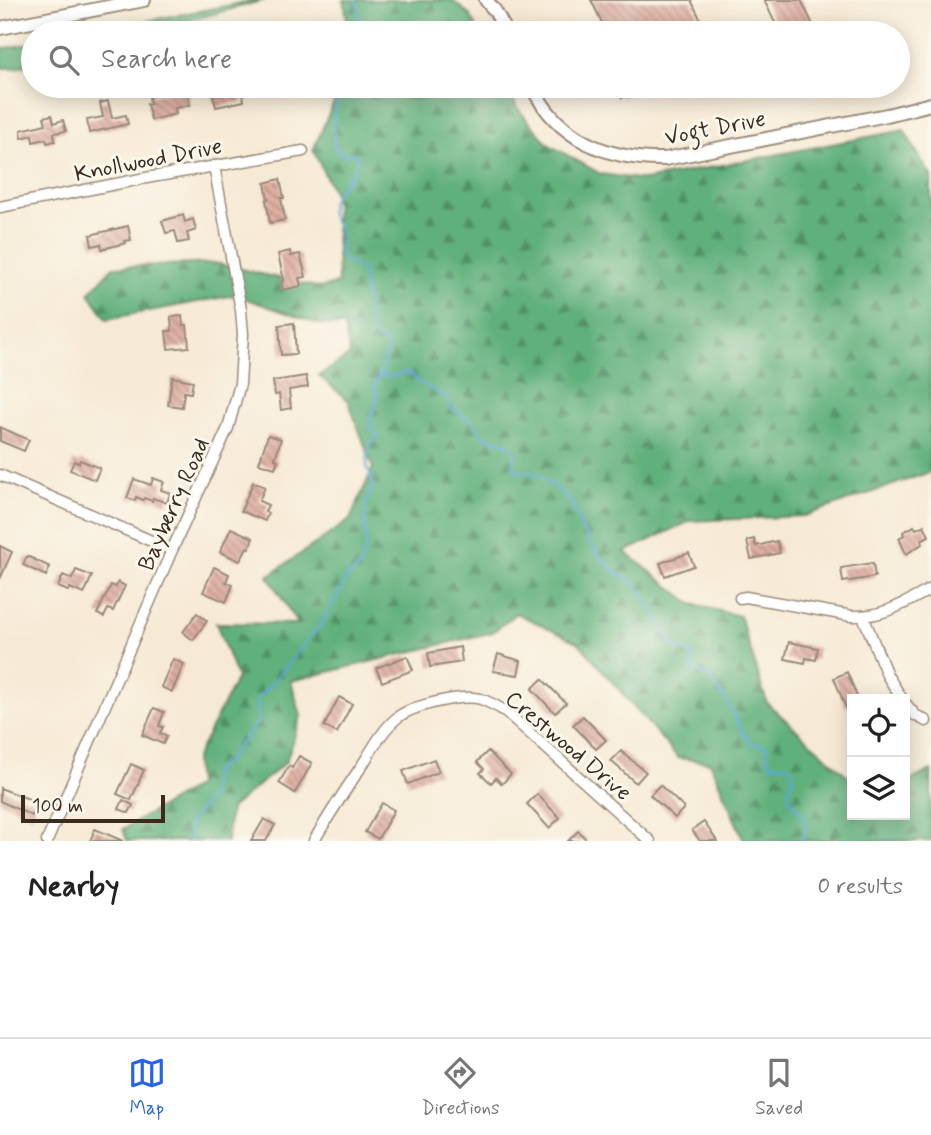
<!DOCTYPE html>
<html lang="en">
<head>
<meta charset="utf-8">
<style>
	:root { --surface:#fff; --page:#f6f6f6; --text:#222; --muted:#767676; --line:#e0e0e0; --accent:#2563eb }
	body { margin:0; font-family:Mynerve,sans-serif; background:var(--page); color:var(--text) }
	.controls { position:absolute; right:21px; bottom:21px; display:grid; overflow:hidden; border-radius:0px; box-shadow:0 4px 18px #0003 }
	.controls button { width:63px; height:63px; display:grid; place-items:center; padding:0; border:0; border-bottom:2px solid var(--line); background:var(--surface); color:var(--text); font:35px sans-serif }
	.scale { position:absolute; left:21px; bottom:18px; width:144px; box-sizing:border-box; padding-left:7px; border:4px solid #3b2a1e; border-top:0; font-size:19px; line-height:24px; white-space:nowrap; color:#3b2a1e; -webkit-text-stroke:5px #fbf7ec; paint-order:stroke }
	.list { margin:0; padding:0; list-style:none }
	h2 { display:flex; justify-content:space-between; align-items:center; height:91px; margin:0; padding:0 28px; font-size:30px }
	h2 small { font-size:23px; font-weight:400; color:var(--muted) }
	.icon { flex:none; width:38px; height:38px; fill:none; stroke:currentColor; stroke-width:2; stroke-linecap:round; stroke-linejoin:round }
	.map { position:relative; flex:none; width:931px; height:841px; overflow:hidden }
	.search { position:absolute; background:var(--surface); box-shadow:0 4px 18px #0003; left:21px; right:21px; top:21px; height:77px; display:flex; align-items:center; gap:18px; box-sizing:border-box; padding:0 24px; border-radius:38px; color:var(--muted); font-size:26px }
	.sheet { height:196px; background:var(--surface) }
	nav { display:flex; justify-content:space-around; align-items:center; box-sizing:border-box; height:98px; border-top:2px solid var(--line); background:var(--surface); font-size:19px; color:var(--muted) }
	nav a { display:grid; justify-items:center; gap:4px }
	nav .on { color:var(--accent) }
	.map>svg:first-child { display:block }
</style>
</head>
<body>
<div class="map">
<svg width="931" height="841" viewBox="0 0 931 841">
	<defs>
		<pattern id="forest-firs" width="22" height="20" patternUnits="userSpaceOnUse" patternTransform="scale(1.75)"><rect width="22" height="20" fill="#60b07b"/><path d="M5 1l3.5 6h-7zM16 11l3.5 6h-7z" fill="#508f64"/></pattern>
		<pattern id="building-back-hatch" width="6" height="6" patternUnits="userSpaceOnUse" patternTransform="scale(1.75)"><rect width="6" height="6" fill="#deada0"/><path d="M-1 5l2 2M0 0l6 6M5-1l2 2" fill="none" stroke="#b58d82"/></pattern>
	</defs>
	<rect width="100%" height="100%" fill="#fbf7ec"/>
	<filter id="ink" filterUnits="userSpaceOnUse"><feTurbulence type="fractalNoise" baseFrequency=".0143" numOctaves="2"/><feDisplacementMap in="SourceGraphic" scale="14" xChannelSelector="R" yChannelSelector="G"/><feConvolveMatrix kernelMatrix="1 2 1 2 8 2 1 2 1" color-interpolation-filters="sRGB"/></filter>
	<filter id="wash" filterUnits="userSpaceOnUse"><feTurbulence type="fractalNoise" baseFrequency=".00686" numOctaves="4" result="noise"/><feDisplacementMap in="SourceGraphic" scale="28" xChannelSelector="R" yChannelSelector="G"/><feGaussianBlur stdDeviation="1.57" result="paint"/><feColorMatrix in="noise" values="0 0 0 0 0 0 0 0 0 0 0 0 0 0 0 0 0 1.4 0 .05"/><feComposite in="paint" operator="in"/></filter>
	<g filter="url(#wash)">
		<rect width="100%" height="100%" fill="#f7ead5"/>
		<g fill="url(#forest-firs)" stroke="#4e6d4c" stroke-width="2">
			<path d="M256,0h9l-122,33h-59z"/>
			<path d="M344,0h108l18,15 9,18h-130z"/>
			<path d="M33,43v20l-18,5h-15v-19z"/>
			<path d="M341,86h165l12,23 30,35 53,30 44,6 259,-50 27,46 -1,296 -126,44 -114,5 -65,31 67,52 48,12 27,87 85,77v35h53v-32l26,-13v71h-91l-9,-8 3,8h-90l-34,-79 -32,-4 -99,-115 -63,-30 -23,19 -202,49 10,35 -15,46 -56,47 -3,32h-100l-4,-12 74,-43 -2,-27 42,-81 -21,-55 82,1 -30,-48 82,-56 23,-52 -25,-68 -29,-24 31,-21 -6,-29 -26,-2 -83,-29 -128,24 -18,-26 24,-26 102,-4 106,25 17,-5 -3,-87 -22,-46z"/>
		</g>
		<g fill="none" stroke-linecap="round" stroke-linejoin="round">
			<g stroke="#5ca7d4" stroke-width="2.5">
				<path d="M355,33l4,-22 -3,-11"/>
				<path d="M339,86l-6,35 2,28c7,5 10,7 18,4l5,4c-1,21 -24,30 -27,48 -3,13 8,20 10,32 1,5 -2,11 -1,16 2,9 15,13 22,16l10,67 16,8 -6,27 2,5 6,1 18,-5 11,10 29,16 2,10 22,13 13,16 26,8c4,8 4,13 2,21l6,5 17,3 21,14 13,12 14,32 15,24 16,15 18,11 13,16 21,38 7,8 6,5 11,3 2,5 -3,9c5,6 13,7 19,12 15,14 26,41 37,59l5,6 16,3 1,12 3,6h17l6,12c-17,32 16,29 11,54 0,4 -3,7 -4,11"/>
				<path d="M190,841l-1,-17 22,-28 2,-23 15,-14 30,-37 -1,-24 12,-11 53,-64 25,-45 14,-13 5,-17 -1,-27 1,-17 7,-19 -1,-7 -5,-9v-9l3,-15 9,-9 -7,-8 -3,-9 9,-18 -3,-16 7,-14"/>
			</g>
		</g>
		<g id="blocks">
			<g fill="url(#building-back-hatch)">
				<path d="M591,0h100l16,33h-100z"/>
				<path d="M764,0h37l16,33h-37z"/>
				<path d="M279,86h30v4l-28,5z"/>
				<path d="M616,86h33l-27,12z"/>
				<path d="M242,89l2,12 -28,6 -3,-12z"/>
				<path d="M176,90l1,3 10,-2 3,14 -15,3 1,6 -25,6 -4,-16h3l-1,-7z"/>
				<path d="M108,101l4,17 14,-3 2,9 -39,9 -2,-13 16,-3 -3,-14z"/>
				<path d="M52,115l2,8 9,-3 3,11 -12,2 1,8 -8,2 -1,-4 -13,3 -1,-7 -10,3 -1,-8 25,-6 -2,-7z"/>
				<path d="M280,179l4,19h-3l4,22 -15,3 -4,-23 2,-1 -3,-16z"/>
				<path d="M183,215l2,7 8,-3 3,11 -9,3 2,8 -11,2 -3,-12 -9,2 -4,-12z"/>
				<path d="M128,226l3,14 -6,1 1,2 -24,6 -1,-5 -9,2 -2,-11z"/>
				<path d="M290,251l1,5 9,-2 6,23 -7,1 2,8 -18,4 -2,-9h3l-6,-27z"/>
				<path d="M182,316l1,9h4l2,22 -21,2 -2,-18h6l-1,-14z"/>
				<path d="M294,323l2,31 -15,1 -2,-30z"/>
				<path d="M306,376l2,11 -19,3 2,18 -10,2 -2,-16 -4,1 -2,-14z"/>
				<path d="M172,377l21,4 -2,12 -7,-1 -2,15 -14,-2z"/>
				<path d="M0,427l29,13 -5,11 -24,-10z"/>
				<path d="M268,435l13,4 -6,20 3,1 -3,8 -16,-5z"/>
				<path d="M80,460l20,8 -5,12 -25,-10 4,-9 5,2z"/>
				<path d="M153,478l11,4 -3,8 9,3 -3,10 -14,-5 -1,3 -8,-3 -1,2 -7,-3 -1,4 -8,-3 7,-19 17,6z"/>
				<path d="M253,482l12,5 -6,14 9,4 -3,7 3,1 -3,8 -24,-10z"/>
				<path d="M924,525l5,11 -8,4 1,4 -16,10 -7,-16 5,-3 -1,-3 11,-6 2,3z"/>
				<path d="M231,528l22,10 -4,10 -2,-1 -7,14 -20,-9z"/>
				<path d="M754,539l2,7 21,-5 3,12 -29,6 -4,-18z"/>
				<path d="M0,546l12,6 -12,27z"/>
				<path d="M689,553l5,13 -29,10 -5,-13z"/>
				<path d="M27,556l23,11 -4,9 -23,-11z"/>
				<path d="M873,563l2,14 -32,5 -2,-14z"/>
				<path d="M214,567l15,7 -3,8 7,3 -7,17 -23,-10z"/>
				<path d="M76,570l16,6 -8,18 -14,-6 -2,3 -10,-4 5,-12 9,4z"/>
				<path d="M118,582l7,4 -12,25 -5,-2 -4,8 -7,-3 14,-29 5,2z"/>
				<path d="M197,613l10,8 -14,19 -10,-8z"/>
				<path d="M789,642l29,6 -2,12 -10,-2 -1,5 -20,-4z"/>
				<path d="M460,647l2,15 -32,5 -2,-14z"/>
				<path d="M498,654l23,7 -3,14 -25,-4z"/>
				<path d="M407,656l6,14 -31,12 -6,-14z"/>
				<path d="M173,659l11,5 -12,28 -11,-5z"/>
				<path d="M847,672l11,27h-6v6l-6,3 -12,-30z"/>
				<path d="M542,679l24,24 -11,10 -23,-24z"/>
				<path d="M339,697l13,7 -15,29 -13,-7z"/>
				<path d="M154,708l10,4 -5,14 4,1 -3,6 7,3 -4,8 -21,-9z"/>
				<path d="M583,716l23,24 -10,9 -23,-24z"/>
				<path d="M488,751l23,23 -9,10 -6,-6 -5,5 -11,-10 4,-4 -7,-7z"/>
				<path d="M621,751l25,21 -10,11 -25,-22z"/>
				<path d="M299,756l13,7 -17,30 -16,-10 10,-17 3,2z"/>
				<path d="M434,759l5,13 -31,12 -5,-13z"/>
				<path d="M131,764l13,6 -13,30 -14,-6z"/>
				<path d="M660,785l24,23 -9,10 -25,-23z"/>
				<path d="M0,788l37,14 -5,14 -32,-15z"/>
				<path d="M537,794l23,24 -11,10 -22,-24z"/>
				<path d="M123,800l10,5 -4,8 -10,-4z"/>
				<path d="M382,803l12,7 -16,29 -13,-7z"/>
				<path d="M264,819l11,6 -9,16h-15z"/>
				<path d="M704,822l13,19h-17l-8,-11z"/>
				<path d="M95,829l28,12h-33z"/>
				<path d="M578,831l10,10h-20z"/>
			</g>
		</g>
	</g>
	<g filter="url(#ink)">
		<use href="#blocks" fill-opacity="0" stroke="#998a7a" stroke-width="2"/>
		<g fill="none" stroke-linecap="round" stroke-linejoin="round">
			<defs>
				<g id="minor">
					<path d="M0,207l146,-29 157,-27"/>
					<path d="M0,475l172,75"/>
					<path d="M740,598l6,-1 106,19c32,1 51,-12 79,-27"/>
					<path d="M863,616l24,59 15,24"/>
					<path d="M905,703l10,12 11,6"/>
					<path d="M47,841l125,-291 56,-122 12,-44 3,-50 -2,-24 -27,-144"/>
					<path d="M314,841c15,-27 32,-52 49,-77 10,-16 20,-35 35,-47 16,-12 64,-23 83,-18 8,3 17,8 24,12l145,130"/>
				</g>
				<g id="tertiary">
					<path d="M486,0l9,11 12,22"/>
					<path d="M0,28l144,-28"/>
					<path d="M532,86c25,53 76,74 133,73l222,-44 44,-11"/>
				</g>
			</defs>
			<use href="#minor" stroke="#998a7a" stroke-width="13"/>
			<use href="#tertiary" stroke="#998a7a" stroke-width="16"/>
			<use href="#minor" stroke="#fff" stroke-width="10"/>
			<use href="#tertiary" stroke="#fff" stroke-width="12"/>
		</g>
	</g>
	<g text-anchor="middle" stroke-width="6" stroke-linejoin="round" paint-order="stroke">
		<g font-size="23" fill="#3b2a1e" stroke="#fbf7ec">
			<text transform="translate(715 127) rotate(-11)" y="8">Vogt Drive</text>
			<text transform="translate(148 159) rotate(-11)" y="8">Knollwood Drive</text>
			<text transform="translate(173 504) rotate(-66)" y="8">Bayberry Road</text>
			<text transform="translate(569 745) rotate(40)" y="8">Crestwood Drive</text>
		</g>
	</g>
</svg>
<div class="controls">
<button><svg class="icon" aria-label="locate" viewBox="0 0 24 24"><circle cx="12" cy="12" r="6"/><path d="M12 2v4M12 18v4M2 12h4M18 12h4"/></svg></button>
<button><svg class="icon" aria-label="layers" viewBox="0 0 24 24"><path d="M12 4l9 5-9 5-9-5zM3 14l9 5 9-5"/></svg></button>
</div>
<div class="scale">100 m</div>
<div class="search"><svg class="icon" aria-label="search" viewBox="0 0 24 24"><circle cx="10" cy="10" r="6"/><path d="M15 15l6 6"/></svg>Search here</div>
</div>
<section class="sheet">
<h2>Nearby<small>0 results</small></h2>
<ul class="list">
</ul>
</section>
<nav>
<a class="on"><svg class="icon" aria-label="map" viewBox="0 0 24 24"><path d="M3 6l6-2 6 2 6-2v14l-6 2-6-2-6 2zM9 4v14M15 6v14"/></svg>Map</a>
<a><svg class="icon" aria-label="directions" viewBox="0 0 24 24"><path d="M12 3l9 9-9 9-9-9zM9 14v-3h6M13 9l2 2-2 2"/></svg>Directions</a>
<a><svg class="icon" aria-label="saved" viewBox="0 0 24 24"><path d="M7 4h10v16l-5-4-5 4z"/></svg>Saved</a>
</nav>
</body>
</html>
